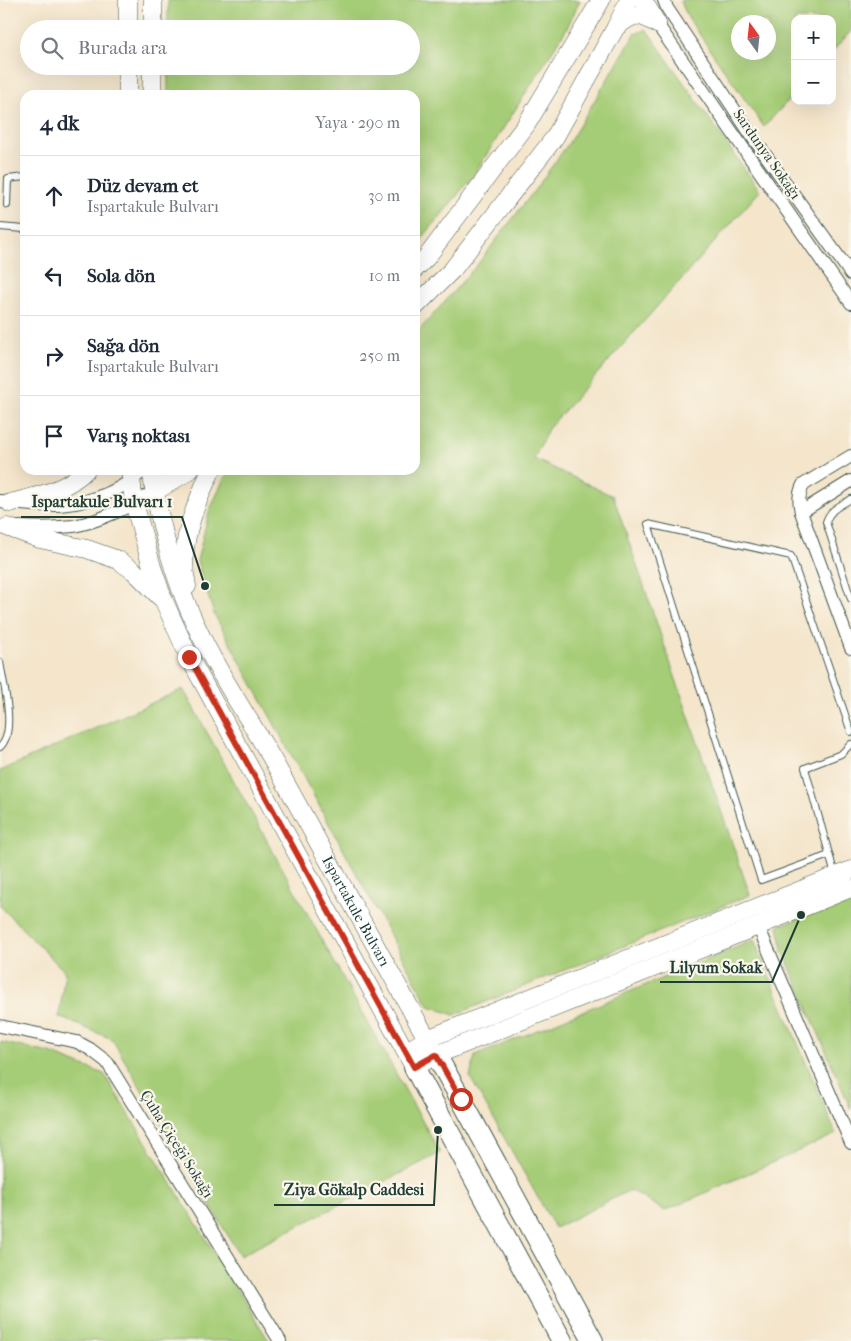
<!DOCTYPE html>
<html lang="tr">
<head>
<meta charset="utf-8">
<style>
	:root { --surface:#fff; --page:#f2f2f3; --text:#1f2937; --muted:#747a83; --line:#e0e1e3 }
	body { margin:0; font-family:"IM FELL French Canon",serif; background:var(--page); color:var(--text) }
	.controls { position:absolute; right:15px; top:15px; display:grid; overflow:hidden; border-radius:10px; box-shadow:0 5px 20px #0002 }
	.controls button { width:45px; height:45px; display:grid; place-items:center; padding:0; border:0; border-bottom:1px solid var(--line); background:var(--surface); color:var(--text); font:25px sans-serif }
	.compass { position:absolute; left:731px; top:15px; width:45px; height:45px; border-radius:50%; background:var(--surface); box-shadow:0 5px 20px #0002; rotate:345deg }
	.stop { position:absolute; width:15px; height:15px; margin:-11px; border:4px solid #c8321e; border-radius:50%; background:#fff }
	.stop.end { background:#c8321e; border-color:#fff; box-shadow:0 1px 5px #0008 }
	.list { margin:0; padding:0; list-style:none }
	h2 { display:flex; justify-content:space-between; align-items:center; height:65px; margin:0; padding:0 20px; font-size:21px }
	h2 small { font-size:16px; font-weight:400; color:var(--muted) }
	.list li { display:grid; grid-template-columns:32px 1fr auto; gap:15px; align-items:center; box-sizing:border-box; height:80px; padding:0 20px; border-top:1px solid var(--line) }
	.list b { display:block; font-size:19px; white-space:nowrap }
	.list p { margin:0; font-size:16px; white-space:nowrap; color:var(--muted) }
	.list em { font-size:16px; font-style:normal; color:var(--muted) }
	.icon { flex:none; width:28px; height:28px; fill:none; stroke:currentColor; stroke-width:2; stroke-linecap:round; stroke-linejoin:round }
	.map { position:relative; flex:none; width:851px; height:1341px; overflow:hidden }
	.search { position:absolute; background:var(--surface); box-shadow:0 5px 20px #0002; left:20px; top:20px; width:400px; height:55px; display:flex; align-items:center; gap:12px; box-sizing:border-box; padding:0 18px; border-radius:28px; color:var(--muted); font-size:19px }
	.panel { position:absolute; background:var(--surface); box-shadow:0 5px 20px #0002; left:20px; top:90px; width:400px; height:385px; border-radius:15px }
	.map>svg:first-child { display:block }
</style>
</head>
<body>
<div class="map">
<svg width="851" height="1341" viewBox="0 0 851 1341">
	<rect width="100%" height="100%" fill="#fbf7ec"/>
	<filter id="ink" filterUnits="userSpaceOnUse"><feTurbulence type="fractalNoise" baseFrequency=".02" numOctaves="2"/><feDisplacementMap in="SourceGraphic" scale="10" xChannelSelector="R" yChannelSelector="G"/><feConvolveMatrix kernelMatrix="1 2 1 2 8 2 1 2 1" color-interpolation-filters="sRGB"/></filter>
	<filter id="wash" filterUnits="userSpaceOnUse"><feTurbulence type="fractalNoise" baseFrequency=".0096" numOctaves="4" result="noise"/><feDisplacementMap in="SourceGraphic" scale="20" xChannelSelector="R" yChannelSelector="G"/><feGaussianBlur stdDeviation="1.12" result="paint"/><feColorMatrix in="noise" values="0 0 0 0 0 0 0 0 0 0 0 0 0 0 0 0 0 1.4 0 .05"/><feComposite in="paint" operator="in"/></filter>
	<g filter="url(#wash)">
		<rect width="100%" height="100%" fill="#f4e5cb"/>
		<g fill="#a5cc76" stroke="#628455" fill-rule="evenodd">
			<path d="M168,0h412l-13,28 -94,148 -58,71v-152h-247v-29h243v-37h-243z"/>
			<path d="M680,0h171v31l-19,21v-33h-37v74l-31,34 -76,-109zM768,22v30h-30v-30z"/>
			<path d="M646,29l114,162 -212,238 -14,30 79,37 137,399 -296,120 -25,-9 -215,-392 -17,-53 12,-49 16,-36 6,-6h184v-135l62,-70 60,-78 31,-43 67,-110z"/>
			<path d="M183,689l257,464 -200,103 -128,-217 -53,-22 6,-45 -65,-66v-135z"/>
			<path d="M851,898v211l-68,-158 -5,-25z"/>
			<path d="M754,940l82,194 -171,77 -35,-21 -75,38 -85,-151 5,-21z"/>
			<path d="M0,1042l50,11 54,21 165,267h-269z"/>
		</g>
	</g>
	<g filter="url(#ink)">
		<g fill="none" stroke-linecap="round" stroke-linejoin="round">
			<defs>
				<g id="lane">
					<path d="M7,205l1,-26 17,-2"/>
					<path d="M0,227l24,2"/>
					<path d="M851,499c-11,7 -21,10 -25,23l25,77"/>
					<path d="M0,662c3,20 17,70 0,85"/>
					<path d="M829,855l-68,25 -113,-356 143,32 60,176"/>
					<path d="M835,875l-30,-107 36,-14 10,-10"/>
				</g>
				<g id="street">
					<path d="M664,0l3,8 87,131 97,135"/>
					<path d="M657,24l194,279"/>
					<path d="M851,456l-48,29c-5,10 -4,17 -2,27l50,136"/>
					<path d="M0,501c52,9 103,6 144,-31"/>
					<path d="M801,512l50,-31"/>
					<path d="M19,527c18,1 36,1 54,-1 29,-5 57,-20 81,-34"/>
					<path d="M758,926l93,217"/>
					<path d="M0,1026l77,16 13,7 17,13 173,279"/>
				</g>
				<g id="secondary">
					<path d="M643,0l14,24"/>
					<path d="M616,27c18,-14 22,-15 41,-3"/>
					<path d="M128,29v-29"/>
					<path d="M153,29v-29"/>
					<path d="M128,95v-29"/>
					<path d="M152,95v-29"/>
					<path d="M415,269l11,-11 100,-133 75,-125"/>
					<path d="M415,307l38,-38 102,-132 61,-110 13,-27"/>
					<path d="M130,470l4,33 18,64 12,34 25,56 225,410 22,-12 322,-129 93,-38"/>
					<path id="s1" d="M151,470c9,57 24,114 50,166 21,44 50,85 74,128 53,97 107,194 161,291"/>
					<path d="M154,492l36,-22"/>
					<path d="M10,503c28,-7 55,-12 76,-33"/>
					<path d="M7,527l33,12 47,10 31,11 16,11 26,26"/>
					<path d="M187,586c-8,-32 2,-65 15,-95 3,-7 6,-15 10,-21"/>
					<path d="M406,1052l21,-13 424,-169"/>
				</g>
				<g id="primary">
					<path d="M436,1055l25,44 132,242"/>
					<path d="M414,1067l148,274"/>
				</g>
			</defs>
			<use href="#lane" stroke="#3f564b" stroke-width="8"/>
			<use href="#street" stroke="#3f564b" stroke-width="14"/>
			<use href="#secondary" stroke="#3f564b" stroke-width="19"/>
			<use href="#primary" stroke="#3f564b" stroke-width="22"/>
			<use href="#lane" stroke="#fff" stroke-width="6"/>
			<use href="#street" stroke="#fff" stroke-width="12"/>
			<use href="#secondary" stroke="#fff" stroke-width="18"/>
			<use href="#primary" stroke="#fff" stroke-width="20"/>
		</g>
	</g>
	<g fill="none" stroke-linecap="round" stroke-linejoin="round" filter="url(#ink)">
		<path stroke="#c8321e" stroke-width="6" d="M189,657l225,410 22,-12 25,44"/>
	</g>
	<g text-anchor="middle" stroke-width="4.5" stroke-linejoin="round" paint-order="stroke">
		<g font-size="15" fill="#1f3d34" stroke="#fbf7ec">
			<text transform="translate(767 154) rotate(55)" y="5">Sardunya Sokağı</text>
			<text dy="5" stroke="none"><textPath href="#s1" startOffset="490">Ispartakule Bulvarı</textPath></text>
			<text transform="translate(177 1144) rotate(58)" y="5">Çuha Çiçeği Sokağı</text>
		</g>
	</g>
	<path fill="none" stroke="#1f3d34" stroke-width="2" d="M205 586L182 517H21M801 915L772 982H660M438 1130L434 1205H274"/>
	<g fill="#1f3d34" stroke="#fbf7ec" stroke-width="2">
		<circle cx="205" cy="586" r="5"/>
		<circle cx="801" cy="915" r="5"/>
		<circle cx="438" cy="1130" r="5"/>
	</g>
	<g font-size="16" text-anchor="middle" font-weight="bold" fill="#1f3d34" stroke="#fbf7ec" stroke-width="4.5" stroke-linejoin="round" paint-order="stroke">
		<text x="102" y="507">Ispartakule Bulvarı 1</text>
		<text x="716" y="973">Lilyum Sokak</text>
		<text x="354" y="1195">Ziya Gökalp Caddesi</text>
	</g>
</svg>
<div class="controls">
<button>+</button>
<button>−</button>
</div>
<svg class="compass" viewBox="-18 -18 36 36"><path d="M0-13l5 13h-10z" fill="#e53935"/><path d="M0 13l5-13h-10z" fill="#747a83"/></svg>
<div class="stop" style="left:461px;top:1099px"></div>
<div class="stop end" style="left:189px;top:657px"></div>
<div class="search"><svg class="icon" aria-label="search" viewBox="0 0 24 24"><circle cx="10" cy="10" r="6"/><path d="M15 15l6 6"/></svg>Burada ara</div>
<section class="panel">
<h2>4 dk<small>Yaya · 290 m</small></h2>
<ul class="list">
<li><svg class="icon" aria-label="ahead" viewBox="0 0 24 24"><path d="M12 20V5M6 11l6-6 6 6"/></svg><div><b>Düz devam et</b><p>Ispartakule Bulvarı</p></div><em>30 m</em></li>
<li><svg class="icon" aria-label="left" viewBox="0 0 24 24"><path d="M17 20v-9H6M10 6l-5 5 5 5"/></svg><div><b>Sola dön</b></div><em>10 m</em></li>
<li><svg class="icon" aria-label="right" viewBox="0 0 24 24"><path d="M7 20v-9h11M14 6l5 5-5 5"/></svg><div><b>Sağa dön</b><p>Ispartakule Bulvarı</p></div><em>250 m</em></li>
<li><svg class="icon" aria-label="arrive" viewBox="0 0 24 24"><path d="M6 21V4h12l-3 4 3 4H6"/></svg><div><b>Varış noktası</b></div></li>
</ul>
</section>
</div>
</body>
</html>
